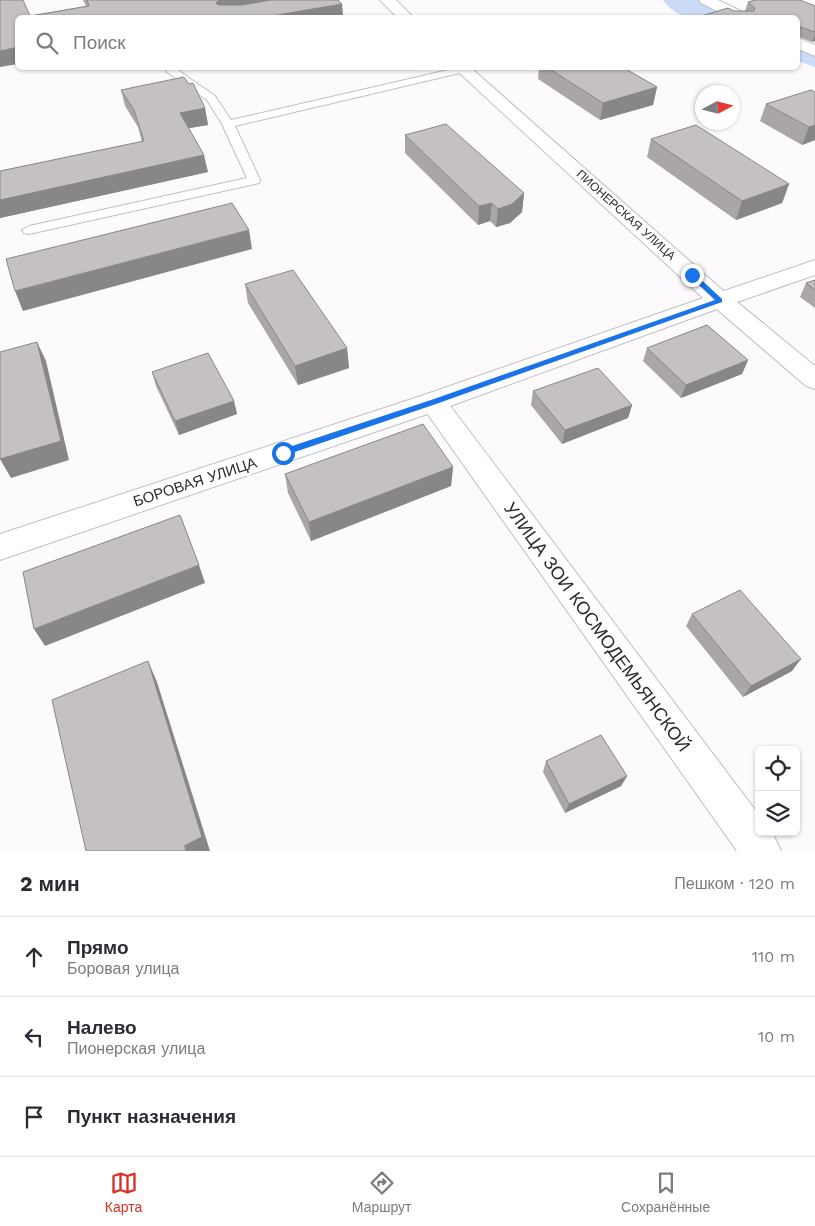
<!DOCTYPE html>
<html lang="ru">
<head>
<meta charset="utf-8">
<style>
	:root { --surface:#fff; --page:#f2f2f3; --text:#2b2b33; --muted:#7c7c81; --line:#e1e1e2; --accent:#d93025 }
	body { margin:0; font-family:"Work Sans",sans-serif; background:var(--page); color:var(--text) }
	.controls { position:absolute; right:15px; bottom:15px; display:grid; overflow:hidden; border-radius:8px; box-shadow:0 1px 4px #0004 }
	.controls button { width:45px; height:45px; display:grid; place-items:center; padding:0; border:0; border-bottom:1px solid var(--line); background:var(--surface); color:var(--text); font:25px sans-serif }
	.compass { position:absolute; left:695px; top:85px; width:45px; height:45px; border-radius:50%; background:var(--surface); box-shadow:0 1px 4px #0004; rotate:83deg }
	.stop { position:absolute; width:15px; height:15px; margin:-11px; border:4px solid #1a73e8; border-radius:50%; background:#fff }
	.stop.end { background:#1a73e8; border-color:#fff; box-shadow:0 1px 5px #0008 }
	.list { margin:0; padding:0; list-style:none }
	h2 { display:flex; justify-content:space-between; align-items:center; height:65px; margin:0; padding:0 20px; font-size:21px }
	h2 small { font-size:16px; font-weight:400; color:var(--muted) }
	.list li { display:grid; grid-template-columns:32px 1fr auto; gap:15px; align-items:center; box-sizing:border-box; height:80px; padding:0 20px; border-top:1px solid var(--line) }
	.list b { display:block; font-size:19px; white-space:nowrap }
	.list p { margin:0; font-size:16px; white-space:nowrap; color:var(--muted) }
	.list em { font-size:16px; font-style:normal; color:var(--muted) }
	.icon { flex:none; width:28px; height:28px; fill:none; stroke:currentColor; stroke-width:2; stroke-linecap:round; stroke-linejoin:round }
	.map { position:relative; flex:none; width:815px; height:851px; overflow:hidden }
	.search { position:absolute; background:var(--surface); box-shadow:0 1px 4px #0004; left:15px; right:15px; top:15px; height:55px; display:flex; align-items:center; gap:12px; box-sizing:border-box; padding:0 18px; border-radius:8px; color:var(--muted); font-size:19px }
	.sheet { height:305px; background:var(--surface) }
	nav { display:flex; justify-content:space-around; align-items:center; box-sizing:border-box; height:70px; border-top:1px solid var(--line); background:var(--surface); font-size:14px; color:var(--muted) }
	nav a { display:grid; justify-items:center; gap:2px }
	nav .on { color:var(--accent) }
	.map>svg:first-child { display:block }
</style>
</head>
<body>
<div class="map">
<svg width="815" height="851" viewBox="0 0 815 851">
	<rect width="100%" height="100%" fill="#fdfafe"/>
	<g fill="none" stroke-linecap="round" stroke-linejoin="round">
		<g fill="#cadaf7" fill-rule="evenodd">
			<path d="M663,0h37l31,11 4,7c-25,0 -56,6 -72,-18z"/>
			<path d="M798,38l17,6v23l-17,-6z"/>
		</g>
		<defs>
			<path id="service" d="M165,68h10l40,28 16,24 226,-52 12,1 -5,3 -229,54 25,54 -1,3 -230,51 -5,-1 -2,-3 7,-4 218,-48 -25,-54 -15,-24 -40,-28z"/>
			<g id="minor">
				<path d="M699,0h19l31,15 2,3h-20l-30,-15z"/>
				<path d="M798,38l17,7v11l-17,-7z"/>
				<path d="M815,260v15l-78,27 78,64v23l-9,-3 -94,-81 -4,-5 4,-5z"/>
				<path d="M433,392l9,3 317,420v17h13l9,19h-44l-313,-442 -4,-7 4,-7z"/>
			</g>
			<g id="tertiary">
				<path d="M380,0h16l18,18h-16z"/>
				<path d="M454,68h17l257,227 4,5 -4,5 -286,104 -442,151v-26l424,-139 279,-97z"/>
			</g>
		</defs>
		<use href="#service" stroke="#c1bec2" stroke-width="2"/>
		<use href="#minor" stroke="#c1bec2" stroke-width="2"/>
		<use href="#tertiary" stroke="#c1bec2" stroke-width="2"/>
		<use href="#service" fill="#fff" fill-rule="evenodd"/>
		<use href="#minor" fill="#fff" fill-rule="evenodd"/>
		<use href="#tertiary" fill="#fff" fill-rule="evenodd"/>
	</g>
	<g fill="#a9a5a8">
		<path d="M83,0h255l4,4 1,14h-325l68,-12z"/>
		<path d="M748,2l67,4v35l-3,1 -13,-5 -1,6v-25l-64,-7h11z"/>
		<path d="M539,68h85l33,19 -4,18 -53,15 -62,-41z"/>
		<path d="M121,90l84,18 3,17 -19,3 19,44 -208,46v-47l142,-29 -4,-15 -13,-21z"/>
		<path d="M815,92v48l-13,5 -42,-24 6,-17z"/>
		<path d="M405,135l119,58 -2,19 -12,11 -14,4 -6,-6 -12,4 -73,-72z"/>
		<path d="M651,139l138,45 -7,19 -46,17 -89,-63z"/>
		<path d="M815,280v28l-15,-11 6,-14z"/>
		<path d="M245,284l102,64 2,20 -51,17 -50,-82z"/>
		<path d="M647,348l101,12 -6,14 -61,24 -38,-37z"/>
		<path d="M152,372l82,29 3,13 -58,21 -23,-49z"/>
		<path d="M533,391l99,14 -4,13 -66,26 -31,-39z"/>
		<path d="M453,467l-2,19 -140,55 -23,-48 -3,-19z"/>
		<path d="M692,614l100,57 -49,26 -57,-71z"/>
		<path d="M546,761l81,15 -6,10 -56,27 -22,-41z"/>
	</g>
	<g fill="#898688">
		<path d="M219,0h92l-87,13 -8,-10z"/>
		<path d="M342,4l1,14h-83z"/>
		<path d="M815,35v6l-3,1z"/>
		<path d="M18,47v17l-18,3v-16z"/>
		<path d="M657,87l-4,18 -53,15 3,-17z"/>
		<path d="M205,108l3,17 -24,4 -4,-16z"/>
		<path d="M815,125v15l-13,5 7,-18z"/>
		<path d="M204,155l4,17 -208,46v-18z"/>
		<path d="M789,184l-7,19 -46,17 6,-19z"/>
		<path d="M524,193l-2,19 -12,11 -14,4 2,-18z"/>
		<path d="M492,203l-2,18 -12,4 1,-19z"/>
		<path d="M249,230l3,19 -229,62 -8,-20z"/>
		<path d="M37,342l9,19 23,99 -58,18 -11,-19z"/>
		<path d="M347,348l2,20 -51,17 -3,-19z"/>
		<path d="M748,360l-6,14 -61,24 5,-13z"/>
		<path d="M234,401l3,13 -58,21 -4,-14z"/>
		<path d="M632,405l-4,13 -66,26 3,-14z"/>
		<path d="M453,467l-2,19 -140,55 -2,-19z"/>
		<path d="M199,565l6,18 -160,63 -11,-17z"/>
		<path d="M801,659l-9,12 -49,26 8,-11z"/>
		<path d="M148,661l9,21 53,169h-24z"/>
		<path d="M627,776l-6,10 -56,27 4,-9z"/>
	</g>
	<g fill="#c4c0c3" stroke="#898688">
		<path d="M0,0h23l7,16 59,-10 -2,-6h132l-3,3 2,2h24l29,-5h67l4,4 -82,14h-242v29l-18,4z"/>
		<path d="M755,0h45l15,6v26l-15,-5 -1,11h-1v-20h-103l33,-10 6,3h20l1,-3 -7,-6z"/>
		<path d="M548,68h76l33,19 -54,16z"/>
		<path d="M184,77l5,7 4,-1 12,25 -25,5 24,42 -204,45v-29l144,-30 -10,-31 -13,-20z"/>
		<path d="M811,90l4,2v33l-6,2 -43,-23z"/>
		<path d="M446,124l78,69 -12,11 -14,5 -6,-6 -13,3 -74,-71z"/>
		<path d="M696,125l93,59 -47,17 -91,-62z"/>
		<path d="M232,203l17,27 -234,61 -9,-32z"/>
		<path d="M293,270l54,78 -52,18 -50,-82z"/>
		<path d="M815,280v10l-9,-7z"/>
		<path d="M707,325l41,35 -62,25 -39,-37z"/>
		<path d="M37,342l24,99 -61,18v-107z"/>
		<path d="M208,353l26,48 -59,20 -23,-49z"/>
		<path d="M598,368l34,37 -67,25 -32,-39z"/>
		<path d="M423,424l30,43 -144,55 -24,-48z"/>
		<path d="M180,515l19,50 -165,64 -11,-57z"/>
		<path d="M740,590l61,69 -50,27 -59,-72z"/>
		<path d="M148,661l54,176 -18,9 2,5h-100l-34,-151z"/>
		<path d="M601,735l26,41 -58,28 -23,-43z"/>
	</g>
	<path fill="#1a73e8" d="M689,273h5l28,26v3l-286,102 -153,52 -5,-3 2,-3 151,-50 284,-100 -26,-24z"/>
	<g text-anchor="middle" stroke-width="5" stroke-linejoin="round" paint-order="stroke">
		<g font-size="12" fill="#2d2c2d" stroke="#fff">
			<text transform="translate(626 215) rotate(42)" y="4">ПИОНЕРСКАЯ УЛИЦА</text>
		</g>
		<g font-size="15" fill="#2d2c2d" stroke="#fff">
			<text transform="translate(195 482) rotate(-18)" y="5">БОРОВАЯ УЛИЦА</text>
		</g>
		<g font-size="18" fill="#2d2c2d" stroke="#fff">
			<text transform="translate(597 627) rotate(54)" y="6">УЛИЦА ЗОИ КОСМОДЕМЬЯНСКОЙ</text>
		</g>
	</g>
</svg>
<div class="controls">
<button><svg class="icon" aria-label="locate" viewBox="0 0 24 24"><circle cx="12" cy="12" r="6"/><path d="M12 2v4M12 18v4M2 12h4M18 12h4"/></svg></button>
<button><svg class="icon" aria-label="layers" viewBox="0 0 24 24"><path d="M12 4l9 5-9 5-9-5zM3 14l9 5 9-5"/></svg></button>
</div>
<svg class="compass" viewBox="-18 -18 36 36"><path d="M0-13l5 13h-10z" fill="#e53935"/><path d="M0 13l5-13h-10z" fill="#7c7c81"/></svg>
<div class="stop" style="left:283px;top:453px"></div>
<div class="stop end" style="left:692px;top:275px"></div>
<div class="search"><svg class="icon" aria-label="search" viewBox="0 0 24 24"><circle cx="10" cy="10" r="6"/><path d="M15 15l6 6"/></svg>Поиск</div>
</div>
<section class="sheet">
<h2>2 мин<small>Пешком · 120 m</small></h2>
<ul class="list">
<li><svg class="icon" aria-label="ahead" viewBox="0 0 24 24"><path d="M12 20V5M6 11l6-6 6 6"/></svg><div><b>Прямо</b><p>Боровая улица</p></div><em>110 m</em></li>
<li><svg class="icon" aria-label="left" viewBox="0 0 24 24"><path d="M17 20v-9H6M10 6l-5 5 5 5"/></svg><div><b>Налево</b><p>Пионерская улица</p></div><em>10 m</em></li>
<li><svg class="icon" aria-label="arrive" viewBox="0 0 24 24"><path d="M6 21V4h12l-3 4 3 4H6"/></svg><div><b>Пункт назначения</b></div></li>
</ul>
</section>
<nav>
<a class="on"><svg class="icon" aria-label="map" viewBox="0 0 24 24"><path d="M3 6l6-2 6 2 6-2v14l-6 2-6-2-6 2zM9 4v14M15 6v14"/></svg>Карта</a>
<a><svg class="icon" aria-label="directions" viewBox="0 0 24 24"><path d="M12 3l9 9-9 9-9-9zM9 14v-3h6M13 9l2 2-2 2"/></svg>Маршрут</a>
<a><svg class="icon" aria-label="saved" viewBox="0 0 24 24"><path d="M7 4h10v16l-5-4-5 4z"/></svg>Сохранённые</a>
</nav>
</body>
</html>
